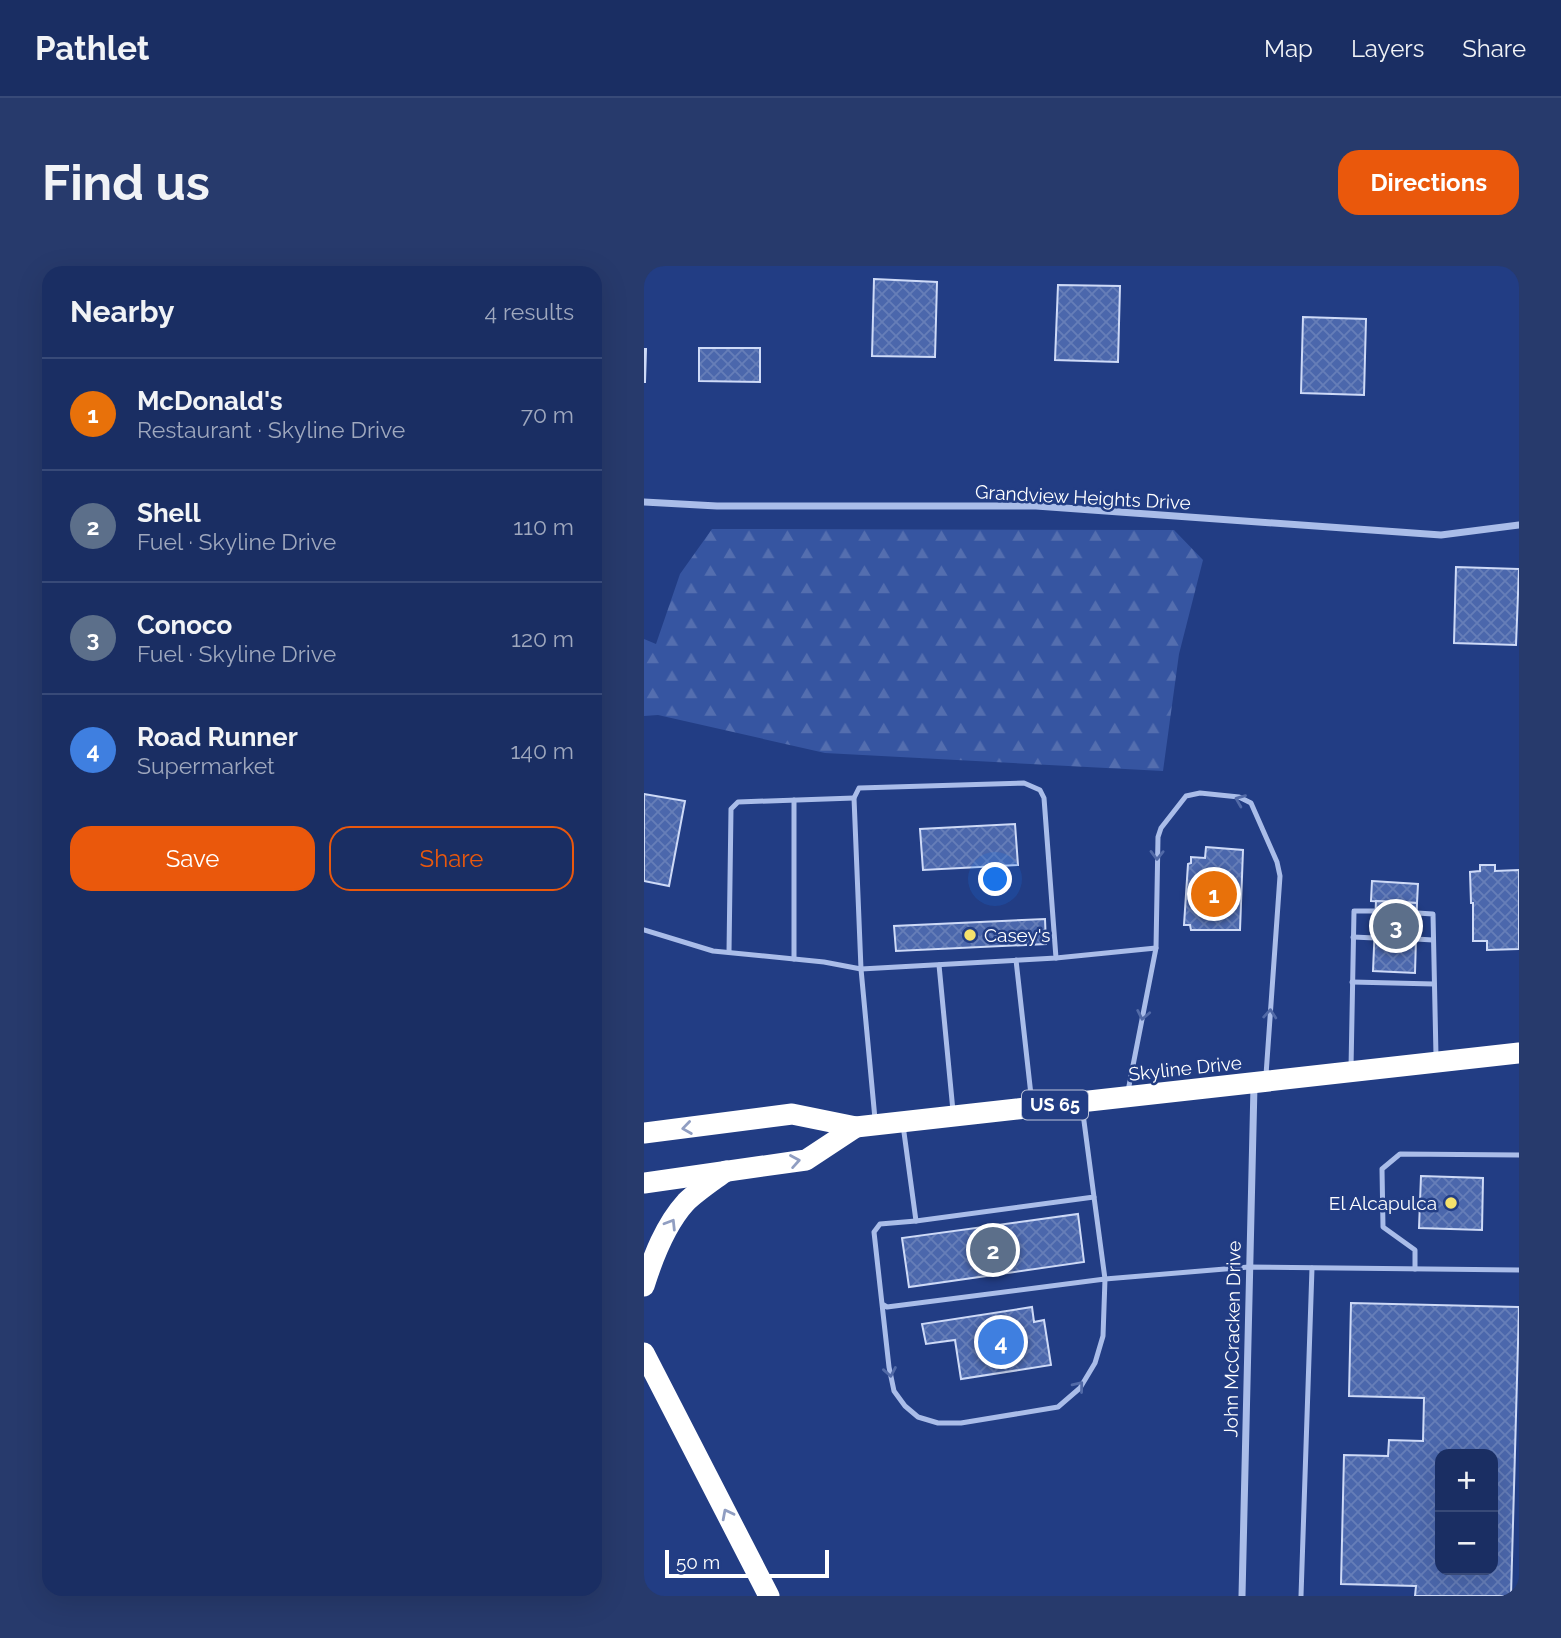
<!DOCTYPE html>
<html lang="en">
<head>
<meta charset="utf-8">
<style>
	:root { --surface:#1a2e63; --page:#273a6c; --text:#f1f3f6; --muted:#9fa8be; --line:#384a78; --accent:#ea580c }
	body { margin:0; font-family:Raleway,sans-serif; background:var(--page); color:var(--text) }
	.controls { position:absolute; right:21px; bottom:21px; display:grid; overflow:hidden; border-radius:14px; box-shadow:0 7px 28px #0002 }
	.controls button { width:63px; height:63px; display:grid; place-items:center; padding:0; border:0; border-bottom:2px solid var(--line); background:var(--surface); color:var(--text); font:35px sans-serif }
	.scale { position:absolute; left:21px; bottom:18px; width:164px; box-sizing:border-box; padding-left:7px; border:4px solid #fff; border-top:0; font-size:19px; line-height:24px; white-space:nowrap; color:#fff; -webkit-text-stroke:5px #223d84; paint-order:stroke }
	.you { position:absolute; left:352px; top:614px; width:24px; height:24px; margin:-18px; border:5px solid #fff; border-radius:50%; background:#1a73e8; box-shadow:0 0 0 10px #1a73e833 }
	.badge { display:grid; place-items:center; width:46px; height:46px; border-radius:50%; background:var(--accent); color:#fff; font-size:23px; font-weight:700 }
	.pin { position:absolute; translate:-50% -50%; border:4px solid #fff; box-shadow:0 2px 7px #0006 }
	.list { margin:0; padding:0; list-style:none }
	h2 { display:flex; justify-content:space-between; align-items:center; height:91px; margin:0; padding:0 28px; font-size:30px }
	h2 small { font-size:23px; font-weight:400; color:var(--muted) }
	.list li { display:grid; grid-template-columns:46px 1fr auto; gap:21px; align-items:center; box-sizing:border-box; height:112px; padding:0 28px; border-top:2px solid var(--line) }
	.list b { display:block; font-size:26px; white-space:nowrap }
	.list p { margin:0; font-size:23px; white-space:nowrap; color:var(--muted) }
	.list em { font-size:23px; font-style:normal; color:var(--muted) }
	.actions { display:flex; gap:14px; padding:21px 28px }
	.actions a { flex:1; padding:16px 0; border:2px solid var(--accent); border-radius:21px; text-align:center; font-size:24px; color:var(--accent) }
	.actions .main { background:var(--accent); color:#fff }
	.map { position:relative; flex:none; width:875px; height:1330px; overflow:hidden; border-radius:21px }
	header { display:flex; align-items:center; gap:42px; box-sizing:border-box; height:98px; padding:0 35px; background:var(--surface); border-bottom:2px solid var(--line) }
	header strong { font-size:33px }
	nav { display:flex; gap:38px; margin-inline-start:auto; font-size:24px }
	.intro { display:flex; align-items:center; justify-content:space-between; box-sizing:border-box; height:168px; padding:0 42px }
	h1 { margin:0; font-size:49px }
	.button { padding:18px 32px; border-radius:21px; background:var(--accent); color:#fff; font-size:24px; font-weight:700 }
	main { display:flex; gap:42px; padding:0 42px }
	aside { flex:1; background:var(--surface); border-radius:21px; box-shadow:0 7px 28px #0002 }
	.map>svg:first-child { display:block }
</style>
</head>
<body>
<header>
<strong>Pathlet</strong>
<nav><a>Map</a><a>Layers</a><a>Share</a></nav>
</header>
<div class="intro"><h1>Find us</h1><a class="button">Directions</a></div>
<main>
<aside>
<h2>Nearby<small>4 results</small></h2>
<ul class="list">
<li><span class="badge" style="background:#e8710a">1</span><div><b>McDonald's</b><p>Restaurant · Skyline Drive</p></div><em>70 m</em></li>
<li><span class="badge" style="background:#5c6f8a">2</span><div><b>Shell</b><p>Fuel · Skyline Drive</p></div><em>110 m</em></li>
<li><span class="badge" style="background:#5c6f8a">3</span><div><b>Conoco</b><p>Fuel · Skyline Drive</p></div><em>120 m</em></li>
<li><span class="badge" style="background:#3f7fe0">4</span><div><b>Road Runner</b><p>Supermarket</p></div><em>140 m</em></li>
</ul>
<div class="actions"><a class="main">Save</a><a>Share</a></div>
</aside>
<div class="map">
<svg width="875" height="1330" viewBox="0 0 875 1330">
	<defs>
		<pattern id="forest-firs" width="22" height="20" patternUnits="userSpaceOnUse" patternTransform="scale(1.75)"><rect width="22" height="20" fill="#3655a1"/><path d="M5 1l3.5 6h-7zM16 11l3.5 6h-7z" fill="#546eaf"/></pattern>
		<pattern id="building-cross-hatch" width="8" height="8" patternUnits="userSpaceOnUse" patternTransform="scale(1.75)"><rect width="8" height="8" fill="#4b67ac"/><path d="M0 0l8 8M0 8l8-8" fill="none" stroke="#667eb8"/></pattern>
	</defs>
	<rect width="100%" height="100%" fill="#223d84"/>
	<path fill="url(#forest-firs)" d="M68,263l462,1 29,30 -24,94 -16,117 -338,-18 -167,-38 -14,1v-77l12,5 24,-70z"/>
	<g fill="url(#building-cross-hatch)" stroke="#cedaf7" stroke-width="2" fill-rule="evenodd">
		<path d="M230,13l63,3 -2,75 -63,-1z"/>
		<path d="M414,19l62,1 -2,76 -63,-2z"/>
		<path d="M659,51l63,2 -2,76 -63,-2z"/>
		<path d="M55,82h61v34l-61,-1z"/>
		<path d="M0,83h2l-1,33h-1z"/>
		<path d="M812,301l63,2 -3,76 -62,-2z"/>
		<path d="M0,528l41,7 -16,85 -25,-5z"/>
		<path d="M371,558l3,41 -95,5 -3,-41z"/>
		<path d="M562,581l37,3 -3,80h-49l-1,-5h-6l4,-61 3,-1v-6l14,1z"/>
		<path d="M836,599h15v6l24,-1v79l-32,1v-9h-14v-38h-2l-1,-31 10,-1z"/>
		<path d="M728,615l46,3 -1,19 -46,-2z"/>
		<path d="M732,635l41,2 -2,70 -42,-2z"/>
		<path d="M401,653l1,25 -150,7 -2,-25z"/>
		<path d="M777,910l62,2 -1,52 -63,-2z"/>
		<path d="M434,948l6,48 -175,25 -7,-49z"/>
		<path d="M707,1037l168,4 -8,289h-96l1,-10 -75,-2 3,-129 44,1 1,-16 34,1 1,-43 -75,-2zM796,1188h53v116h-53z"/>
		<path d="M388,1041l2,15 10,-2 7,45 -90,14 -6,-39 -29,4 -4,-20z"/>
	</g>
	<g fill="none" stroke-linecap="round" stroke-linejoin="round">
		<g stroke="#aabde9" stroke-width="5">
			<path d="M150,534v159"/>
			<path d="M773,647l16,1 3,142"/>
			<path d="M0,664l69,21 111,11 37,7 195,-11 100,-10"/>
			<path d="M709,671l22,1"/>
			<path d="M772,673l17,1"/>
			<path d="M85,686l2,-143 7,-7 116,-4"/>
			<path d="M372,694l16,144"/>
			<path d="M295,699l14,146"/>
			<path d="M708,716l82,2"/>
			<path d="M707,802l3,-157h21"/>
			<path d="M484,825l28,-143 2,-111 3,-9 25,-32 14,-3 39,4 12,6 26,59 3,14 -14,199"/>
			<path d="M231,853l-14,-150 -7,-171 5,-10 165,-5 16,7 4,8 12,160"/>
			<path d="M259,859l13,96 178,-24 -12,-91"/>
			<path d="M450,931l11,82 144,-12 270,3"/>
			<path d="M771,1003v-19l-32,-23 -1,-58 18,-15 119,1"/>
			<path d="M238,1038l7,63 5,24 11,15 13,11 20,6h23l97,-16 22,-19 15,-25 8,-27 2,-57 -218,28 -5,-3 -8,-72 6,-8 36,-3"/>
			<path d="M657,1330l11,-328"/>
		</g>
		<g stroke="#aabde9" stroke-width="7">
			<path d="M0,236l73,4h319l405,29 78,-10"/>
			<path d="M598,1330l12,-510"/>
		</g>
		<g stroke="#fff" stroke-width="21">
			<path d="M0,867l148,-19 64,13 663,-74"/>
			<path d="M0,917l162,-23 50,-33"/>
			<path d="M0,1020c9,-29 21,-61 42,-84 10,-10 28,-22 40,-31"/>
			<path d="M0,1087l125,243"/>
		</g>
	</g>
	<defs><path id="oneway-chevron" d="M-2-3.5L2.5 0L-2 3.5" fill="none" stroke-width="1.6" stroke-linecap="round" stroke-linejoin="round" transform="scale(1.75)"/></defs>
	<g stroke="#526aa7">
		<use href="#oneway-chevron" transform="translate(596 534) rotate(-158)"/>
		<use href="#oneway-chevron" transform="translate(513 589) rotate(91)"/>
		<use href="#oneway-chevron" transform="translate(626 748) rotate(-86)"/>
		<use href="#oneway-chevron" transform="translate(499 749) rotate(101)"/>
		<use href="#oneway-chevron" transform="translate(246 1106) rotate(80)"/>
		<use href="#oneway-chevron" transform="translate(435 1120) rotate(-51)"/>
	</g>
	<g stroke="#909ec2">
		<use href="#oneway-chevron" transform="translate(43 862) rotate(172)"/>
		<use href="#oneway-chevron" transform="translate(151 895) rotate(-10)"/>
		<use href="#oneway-chevron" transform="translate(27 958) rotate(-58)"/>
		<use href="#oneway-chevron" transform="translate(83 1248) rotate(-117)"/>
	</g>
	<g fill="#f5e26c" stroke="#223d84" stroke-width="2.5">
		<circle cx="326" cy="669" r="7"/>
		<circle cx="807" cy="937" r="7"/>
	</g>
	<g text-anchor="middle" stroke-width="5" stroke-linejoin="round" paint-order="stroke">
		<rect fill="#223d84" stroke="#bdc5da" stroke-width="2" x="378" y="824.5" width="66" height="29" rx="5"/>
		<g font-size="18" font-weight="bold" fill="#fff">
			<text x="411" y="845">US 65</text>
		</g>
		<g font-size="19" fill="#fff" stroke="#223d84">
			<text transform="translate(439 231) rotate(3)" y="7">Grandview Heights Drive</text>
			<text transform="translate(541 802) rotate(-6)" y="7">Skyline Drive</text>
			<text transform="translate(588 1073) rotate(-89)" y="7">John McCracken Drive</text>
		</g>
		<g font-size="19" fill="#fff" stroke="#223d84" text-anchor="start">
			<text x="340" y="676">Casey's</text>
			<text x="793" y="944" text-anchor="end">El Alcapulca</text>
		</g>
	</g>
</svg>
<div class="controls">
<button>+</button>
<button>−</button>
</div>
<div class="scale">50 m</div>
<div class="you"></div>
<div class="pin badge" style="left:570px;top:628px;background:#e8710a">1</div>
<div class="pin badge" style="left:349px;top:984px;background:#5c6f8a">2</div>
<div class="pin badge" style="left:752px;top:660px;background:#5c6f8a">3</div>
<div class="pin badge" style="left:357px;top:1076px;background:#3f7fe0">4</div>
</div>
</main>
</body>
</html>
